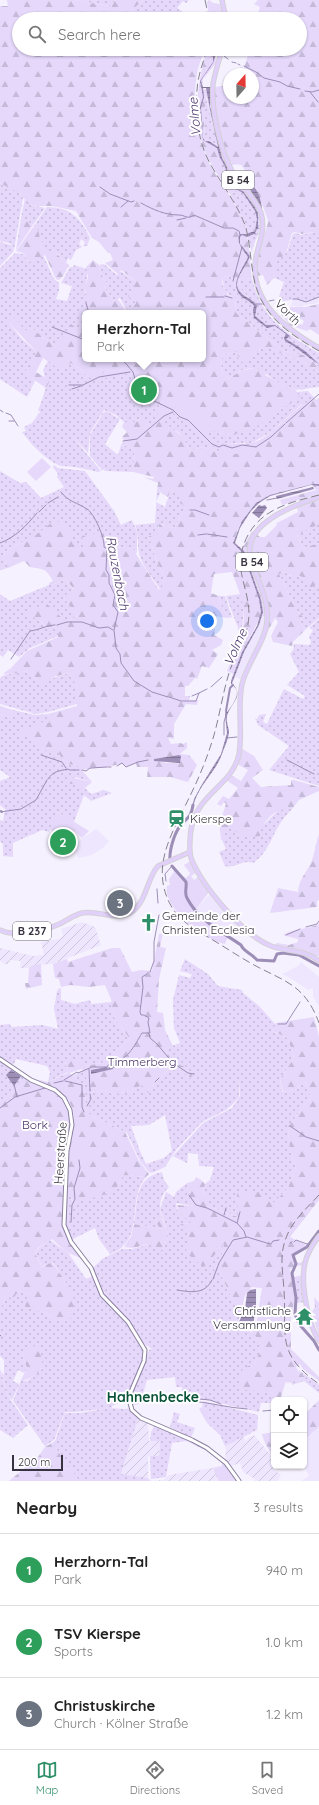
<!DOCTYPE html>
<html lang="en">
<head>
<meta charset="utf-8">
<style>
  body { margin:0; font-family:Quicksand,sans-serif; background:#f2f2f2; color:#222 }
  .controls { position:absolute; right:12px; bottom:12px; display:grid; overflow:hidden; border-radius:6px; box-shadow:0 1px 3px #0004 }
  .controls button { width:36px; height:36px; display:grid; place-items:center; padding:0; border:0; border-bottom:1px solid #e0e0e0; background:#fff; color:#222; font:20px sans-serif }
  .compass { position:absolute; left:223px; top:68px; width:36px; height:36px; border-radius:50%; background:#fff; box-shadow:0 1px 3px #0004; rotate:20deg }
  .scale { position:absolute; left:12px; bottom:10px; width:51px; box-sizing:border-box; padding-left:4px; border:2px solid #383340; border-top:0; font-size:11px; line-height:14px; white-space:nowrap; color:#383340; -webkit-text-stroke:3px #fff; paint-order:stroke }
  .you { position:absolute; left:207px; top:621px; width:14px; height:14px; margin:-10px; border:3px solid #fff; border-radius:50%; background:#1a73e8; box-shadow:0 0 0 6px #1a73e833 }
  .badge { display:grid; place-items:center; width:26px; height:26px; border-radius:50%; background:#2e8f69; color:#fff; font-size:13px; font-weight:700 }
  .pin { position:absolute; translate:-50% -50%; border:2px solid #fff; box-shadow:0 1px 4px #0006 }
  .popup { position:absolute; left:82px; top:310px; width:124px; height:52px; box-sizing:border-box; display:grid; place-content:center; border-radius:6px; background:#fff; filter:drop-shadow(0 1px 3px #0005); font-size:13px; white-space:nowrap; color:#767676 }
  .popup b { font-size:15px; color:#222 }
  .popup::after { content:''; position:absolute; left:50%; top:100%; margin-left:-8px; border:8px solid transparent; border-top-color:#fff }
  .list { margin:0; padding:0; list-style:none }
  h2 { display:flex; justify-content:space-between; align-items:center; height:52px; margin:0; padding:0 16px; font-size:17px }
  h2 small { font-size:13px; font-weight:400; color:#767676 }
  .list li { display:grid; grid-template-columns:26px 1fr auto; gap:12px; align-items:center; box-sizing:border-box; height:72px; padding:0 16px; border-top:1px solid #e0e0e0 }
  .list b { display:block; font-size:15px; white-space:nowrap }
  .list p { margin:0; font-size:13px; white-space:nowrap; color:#767676 }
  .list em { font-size:13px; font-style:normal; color:#767676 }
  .icon { flex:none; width:22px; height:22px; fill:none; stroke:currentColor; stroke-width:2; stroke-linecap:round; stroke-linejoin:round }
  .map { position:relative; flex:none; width:319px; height:1481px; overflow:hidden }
  .search { position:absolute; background:#fff; box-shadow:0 1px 3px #0004; left:12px; right:12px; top:12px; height:44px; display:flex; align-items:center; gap:10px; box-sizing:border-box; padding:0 14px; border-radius:22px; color:#767676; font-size:15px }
  .sheet { height:268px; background:#fff }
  nav { display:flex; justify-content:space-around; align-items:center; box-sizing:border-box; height:56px; border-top:1px solid #e0e0e0; background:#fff; font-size:11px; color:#767676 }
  nav a { display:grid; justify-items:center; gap:2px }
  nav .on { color:#2e8f69 }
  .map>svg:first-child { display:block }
</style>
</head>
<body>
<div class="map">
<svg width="319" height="1481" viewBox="0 0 319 1481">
  <defs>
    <pattern id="industrial-furrows" width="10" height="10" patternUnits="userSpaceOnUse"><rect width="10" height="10" fill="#eee6fe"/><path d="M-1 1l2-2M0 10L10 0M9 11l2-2" fill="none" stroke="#cdc6db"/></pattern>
    <pattern id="grass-dots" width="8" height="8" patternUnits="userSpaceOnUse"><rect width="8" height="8" fill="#e5d8fb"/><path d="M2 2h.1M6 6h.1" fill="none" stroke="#c5bad8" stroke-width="1.8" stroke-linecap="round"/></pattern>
    <pattern id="forest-firs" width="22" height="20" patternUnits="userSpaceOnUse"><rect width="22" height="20" fill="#e5d8fb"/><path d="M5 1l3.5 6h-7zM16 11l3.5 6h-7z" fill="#c5bad8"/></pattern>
    <pattern id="water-rules" width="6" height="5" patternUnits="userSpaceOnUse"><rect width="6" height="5" fill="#9d8eb7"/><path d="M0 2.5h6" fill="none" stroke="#817596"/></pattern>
  </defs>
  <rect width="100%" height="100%" fill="#f6f1fe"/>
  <g fill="#eee6fe">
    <polygon points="318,297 319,303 304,305 302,307 290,306 293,300 297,299 302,301"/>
    <polygon points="262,616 266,617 265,628 245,669 242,680 235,677 237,670 244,652"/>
    <polygon points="96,829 109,841 104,847 92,855 78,858 73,845"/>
    <polygon points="211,893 239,924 228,933 201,915 196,909"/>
    <polygon points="301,962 319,977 319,1007 313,996 313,988 308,990 295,981 282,974 298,966"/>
    <polygon points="319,1427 319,1481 301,1481 309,1476 304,1466 304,1440"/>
  </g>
  <g fill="url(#industrial-furrows)">
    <polygon points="82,922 95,927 101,945 53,964 33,965 29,968 20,968 21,961 10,960 7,965 0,961 0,948 33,956 44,955 41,942 59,939 63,936 61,929"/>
    <polygon points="138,1418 148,1424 149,1441 160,1441 159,1456 148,1456 148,1478 121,1475"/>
    <polygon points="254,1435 273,1458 274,1471 281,1474 278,1481 254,1481 255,1479 243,1472 240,1463 231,1466 225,1460 226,1450 225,1446 243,1436 246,1442 248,1438"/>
    <polygon points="212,1468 219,1481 150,1481 163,1480 169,1475"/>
  </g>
  <g fill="url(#grass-dots)" fill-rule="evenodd">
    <polygon points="74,0 116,0 110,6"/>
    <polygon points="143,0 189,0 186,3 183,1 177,8 189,16 188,19 137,19 132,10"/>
    <polygon points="205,94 218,145 205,139 204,115"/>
    <polygon points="0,183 18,191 23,198 14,250 10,243 0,241"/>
    <path d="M229,192h17c8,9 19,25 14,37 -3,9 -7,15 -8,24l-8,-32z"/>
    <polygon points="24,203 45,208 33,225 21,218"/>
    <path d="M47,207c23,0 34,11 43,31l-3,8h-4l2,-4 -4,-3 -2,5 3,3 -6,3 -5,10 -3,-2 -2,5 -8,-9 -13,-3 -6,-5 4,-2 -3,-5 -3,-11 -3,-2z"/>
    <polygon points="315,232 319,238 319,297 306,302 297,299 277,302 284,282 274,278 276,262 287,252 293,234 296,233 301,235"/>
    <polygon points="0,242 11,245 14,251 0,266"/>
    <path d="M15,253l8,1 6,8 14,-7 11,24 5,4v8l-3,8 11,2 5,-15 -11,-3 9,-16h3l1,-2 13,4c1,9 -2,15 -2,24l2,1 3,19h-5v21l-29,13 -26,-20 -4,4 -17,-8 13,16 15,13 -12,21 10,8 -8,16 -27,-18v-111z"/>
    <polygon points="104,264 117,275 120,271 136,281 136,303 128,313 120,298 114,301 104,287 107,283 103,279 99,265"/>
    <path d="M223,276l8,1 8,18 10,3 -10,-11 1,-9 12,1c10,40 33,54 67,74v14l-16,-12 -19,-4 -48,-38 -1,-15c-10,-4 -13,-12 -12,-22z"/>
    <path d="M264,345l20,10 18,6 17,12v14c-7,0 -18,4 -25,2 -27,-6 -35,-36 -65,-10 -9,-7 -9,-13 -6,-24l14,-3 1,6 8,2 8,-4z"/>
    <path d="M48,361l14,10 9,-8 20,15 37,-5 15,21 27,19 7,-1 19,6 15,14 19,3 69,-38 -3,-5 12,-1 8,9 3,-2v8l-5,-5 -13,4 -30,27 -19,11 -29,1 -5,8 -16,-5 -12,4c-11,-24 -14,-22 -39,-24l-5,-5 -7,-3 -4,3h-11l-8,-7 -12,-5 -14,23 -2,20 -16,-17 29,35 -3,1c-8,-2 -16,-4 -24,-5 -5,-1 -12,0 -16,-2 -13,-6 -28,-22 -36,-33l4,-1 -2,-4 8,-4 8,-11 -2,-2c5,-10 6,-20 11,-30l-4,-3 -2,-7z"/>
    <polygon points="106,411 120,419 105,444 118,455 121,445 135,448 133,472 104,471 105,469 102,470 90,456 90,435 103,413"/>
    <polygon points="54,465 58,468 85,471 114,511 121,525 132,520 137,532 137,551 129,548 107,547 104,534 84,549 75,549 55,520 27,543 24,540 21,543 4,552 8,568 0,570 0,471 20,483 26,482 41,498 64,487 57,477 58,474 53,467"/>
    <path d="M171,489l10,4 5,14 -12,21 -13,-4 -3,2v10h-9l7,24 9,18 -5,11c-7,-11 -18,-23 -21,-36 -2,-10 0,-19 -4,-28l20,-2 2,-33 4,1 -5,11 9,5z"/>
    <polygon points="319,524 319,543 303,548 297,534"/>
    <polygon points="285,572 291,576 293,574 301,576 305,583 315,585 319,587 319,618 305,630 300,622 303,617 297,611 279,574"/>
    <polygon points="65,579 74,590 63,597 78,616 66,622 27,613 40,621 46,628 58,626 58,636 30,648 19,657 8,650 3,657 0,655 0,594 10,601 49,585 49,583 53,581 55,584"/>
    <path d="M241,594c5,16 2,29 -2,45l-1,-11 -12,-32z"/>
    <polygon points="219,596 225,596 232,617 228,618 220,603"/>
    <polygon points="319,619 319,786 269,770 289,746 258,725 255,718 257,719 259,715 266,714 263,722 267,724 284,689 303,699 305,696 287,685 299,672 290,654 293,650 294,644 310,645 311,641 309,637 313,630 309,628"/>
    <path d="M26,671l14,11 29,-9 8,13v18l-29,8 -12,2 -36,-10v-26c6,-6 17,-4 26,-7z"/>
    <polygon points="13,710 35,715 48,714 50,723 35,727 30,737 57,750 65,764 77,765 92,782 75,777 69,783 85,788 91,794 104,790 112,793 91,801 84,795 74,822 58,812 49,832 42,830 13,843 13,857 3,856 3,844 0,841 0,820 3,821 5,809 0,805 0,781 10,777 0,770 0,715 10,717"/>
    <path d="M284,808l8,1c-5,5 -10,11 -14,18 -7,12 -12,28 -25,36 -10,-4 -18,6 -28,3l-6,-14 7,-3 -4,-9 7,-15 8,9 24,-7 18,-17z"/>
    <path d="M185,959l23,15 10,12 24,4 1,3 16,13 17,19 -3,7 15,6 6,20 -14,21 2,13 13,-2 10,-8 6,15 -23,30 2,24 6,16 -8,21 -14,15 -16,-10h-21l2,24 -32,-11v-12l-4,-1 2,-9 5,-4 4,-13 -15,-1 -1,-12 -10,-1 -1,10 -14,-7 30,-33 29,-15 8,-12v-16l-1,17 -6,7 -7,6 -24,12 -26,28 -11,17 -13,6 -3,-1 -9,-11 -13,-28 -40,-20 -2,-21 -11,-17 10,-4 9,22 8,-3c16,6 26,3 41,-5l9,2 19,-19c10,0 14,2 19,10l4,-2 -6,-8 -13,-6 -10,-13 16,-6 -6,-15 -1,-28 6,-25 11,3 2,-4 -12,-3zM165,1115l7,36 -8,7 -18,6 -6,-13 -9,-25 18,-1z"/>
    <polygon points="61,988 61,1000 75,1004 90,1000 91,1004 112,1002 114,1017 130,1039 102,1063 85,1066 65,1062 68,1072 48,1082 50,1072 47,1066 16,1059 14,1064 10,1064 0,1057 0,1025 10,1024 11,1027 43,1025 58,1029 54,1009 57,991 58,989"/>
    <polygon points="0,1060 28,1080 0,1102"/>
    <path d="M162,1172l2,8 5,7c-9,8 -11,20 -7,31l-7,2 5,9 -26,-5c4,-23 0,-46 28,-52z"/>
    <path d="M123,1175l23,2c-17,18 -5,53 -23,69 -3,4 -9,6 -13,8l-11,-15 -4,-11 -24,12 -6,-18 2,-25h4l1,4 44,-12z"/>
    <polygon points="187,1183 190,1192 189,1194 193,1206 176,1203 177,1209 192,1223 181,1224 188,1228 190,1244 224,1243 224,1250 214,1270 219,1270 240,1316 236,1327 252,1332 263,1346 254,1364 270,1392 278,1400 274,1400 274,1403 261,1403 259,1412 183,1395 182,1387 176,1387 175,1377 147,1380 140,1404 132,1405 132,1391 149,1350 152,1349 143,1343 128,1320 106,1297 93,1268 102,1259 122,1249 132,1249 149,1244 163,1250 168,1235 160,1209 166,1192 174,1197 176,1192"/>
    <polygon points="50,1240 69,1254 86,1279 93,1276 101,1295 124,1319 144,1353 141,1365 129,1393 128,1399 112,1406 112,1408 74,1412 65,1412 54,1440 45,1446 13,1401 21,1380 27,1381 42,1369 40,1357 41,1350 22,1353 27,1368 24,1373 18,1370 13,1381 19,1384 12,1400 8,1396 1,1371 4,1375 4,1360 0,1356 0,1310 6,1297 19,1291 30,1295 41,1312 61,1322 74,1300 68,1286 53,1262 42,1266 35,1253 39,1248"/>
    <polygon points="303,1275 305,1302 296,1303 294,1277"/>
    <polygon points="0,1369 8,1396 28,1425 13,1438 0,1430"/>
    <polygon points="299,1370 319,1385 319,1393 304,1381 292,1385 291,1382 306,1378 300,1373"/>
    <polygon points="203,1401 258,1415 257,1430 225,1446 220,1435 207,1423 211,1412 202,1407"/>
    <polygon points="108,1408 125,1409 130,1408 131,1411 138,1418 121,1474 148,1478 151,1481 79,1481 52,1443 55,1441 65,1413 80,1413"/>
    <polygon points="174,1412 180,1414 177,1422 195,1428 191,1438 170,1427"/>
    <polygon points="154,1426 205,1448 227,1466 213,1469 212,1468 222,1466 222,1463 205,1450 186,1441 172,1443 166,1477 151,1479 150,1456 159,1456 160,1441 150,1441 151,1432"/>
  </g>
  <g fill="url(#forest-firs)" fill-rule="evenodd">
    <path d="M7,0h67l36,6 6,-6h27l-11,10 5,9h-118v30h182l3,2c-2,7 -6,15 -7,23 -6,34 0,68 17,98 9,15 20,28 27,44 9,20 8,42 11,63l-12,-1 -1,8 10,13 -10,-4 -8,-18 -8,-1 -1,8 6,11 7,3 1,15 48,38 19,4 16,12v6l-17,-12 -18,-6 -20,-10 -10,11 -10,7 -5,-3 -2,-8 -14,3c-3,11 -3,17 6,24 12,-10 24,-14 37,-6l-1,2 25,13 7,2 -1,1 4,6 -50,34 -19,4 -20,-3 -30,-25 -11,6 -27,-19 -15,-21 -12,1 -17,5 -8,-1 -20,-15 -9,8 -19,-13 -7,14 14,8 -4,8 -22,-15 13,-21 -28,-29v-7l7,2 9,13 5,-4 26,20 15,-23 14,10v25h118v-46h-75l8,-10 -8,-7 8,-15 -15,-11 -3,4 -13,-11 8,-3 -3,-7h-2l-9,-11 -7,-4 -16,-27 -24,-5h-14l-14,-3 1,-4 -4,-2v-3l-21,-11v-177h8z"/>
    <polygon points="209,0 213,3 220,4 224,19 209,19 207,2"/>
    <path d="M258,0h61v238l-5,-6 -12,2 -7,-2 -3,1 -6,20 -9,9 -3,16 -7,7 -4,-10 -6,1c-2,-14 3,-27 7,-40 1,-5 4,-11 4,-15 -1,-8 -21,-51 -27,-56 -4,-2 -9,0 -12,1l5,11 12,15h-17c-7,-11 -15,-22 -21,-34 -17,-35 -11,-73 -1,-109h8l1,14 -13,16 -2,11 20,-4 8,1v11h24v-24h-17l5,-7 3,1 5,-16 12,-3h39v-30h-44l4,-12 -6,-3zM206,95l11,50 -12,-6 -1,-24z"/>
    <polygon points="21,218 33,225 16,250"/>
    <path d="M34,226l4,2 2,11 4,5 -4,3 5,4c12,-2 15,8 24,14l-6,11 -4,4 -3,-1 -11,-24 -16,7 -6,-9 -7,-2z"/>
    <polygon points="93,260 99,265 103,279 107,283 104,287 114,301 118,299 127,313 90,313 85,288 88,277 86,267"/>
    <polygon points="319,304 319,335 310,329 307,331 289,325 281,314 285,312 291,320 302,325 304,321 290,313 290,307 305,307"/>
    <path d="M311,400l3,1 5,5v88l-37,11 -2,-5 36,-10 -4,-6c-28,9 -54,9 -70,38 -4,7 -6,13 -9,20l8,8 11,-19 8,6h5l12,-12 -1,-2 3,-1 19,-10 -1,-6 20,-7 2,2v23l-22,11 6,13 16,-5v44l-4,-2 -5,3 -4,-5 -1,1 -4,-8 -11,-1 -5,-3 -6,2 18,37 6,6 -3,5 5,8 -12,12 -1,4 -19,-4 -2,-6 7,-14 -3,-4 -13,24 8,-25 -9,-1 -19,36 -8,22 -7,-3c3,-8 8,-15 10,-23 12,-35 7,-43 -5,-76l-18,2 -3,19 8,3 1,7 8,15 -22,-3 -1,6 6,1 -1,5 5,2 -1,6 9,5 -2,5 -9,5 6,4 -9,14 -7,-2 -5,13 -2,-1 -7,8h-3v10h5l-1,5 9,-1 -1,5 -11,-1 -12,20v15l-6,-1 3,6 9,-1 3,1 4,-2v6l-7,6 9,1 8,10 -9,17 -18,-5h-23l1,-10h-11l-1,-4 -11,4 -3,-4c-14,5 -27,5 -42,7l-3,-5 -12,-1 -8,-14 -5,3 -20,-9 -2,-7h-10v-7l15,-3 1,-5 13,1 -1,-9 29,-8v-20l-8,-13 -16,4 -9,8 -18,-14 -7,2 -16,1 6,-5 2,1 -1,-1 17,-18 31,-14v-11l-11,2 -7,-7 -14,-8 4,-4 17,-5 19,18 12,-6 -15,-19 11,-8 -9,-10 -10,5c-10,-16 -8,-14 -25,-17l-6,-6 -16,7 -4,-16 17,-9 3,-4 3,3 28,-22c13,5 19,16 20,29h9l-2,-13 19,-4 3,2 3,13 18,1 1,-3 3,3 8,3 -1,3 23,36 6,-12 -9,-18 -7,-24h8l2,-12 15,4 12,-21 -6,-4v-10l-9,-4 -3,8 -7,-4v-2l-4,-1 1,-7 -15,-6 10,2 1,-2 -21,-5 2,-24 -14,-3 3,-5 -2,-3 5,-5 -5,-5 2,-5h11l7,-4 6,3 -2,1 5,5 9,-8 23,18 7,14 12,-4 16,5 5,-8c9,0 19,1 28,-1 19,-3 40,-34 60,-43zM179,755v8h-13l-12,-4z"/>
    <polygon points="0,706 13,710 10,717 0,715"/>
    <path d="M241,748l13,8 9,14 -11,8 9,9 30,-2v-5h3l25,7v4l-20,9 -7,9c-16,-3 -31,13 -32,27 -17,2 -20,1 -31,-10l-7,14h-1l-2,-19 -4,-3 4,-3 3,1 4,-12 -2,-2 -3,4 -4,-2 6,-8 6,3 9,-11 -12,-8 5,-5 10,6 7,-11 -11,-6z"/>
    <polygon points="69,777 92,782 85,788 68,783"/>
    <path d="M319,834v66l-2,1v6l-47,6 8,-25 20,4c1,-15 10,-20 14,-32 3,-9 4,-17 7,-26z"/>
    <path d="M319,924v32h-5l-18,-7 -21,-4 2,-2 12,2 9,-3v-3l-15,-4c10,-7 24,-5 36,-11z"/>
    <path d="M163,933l-3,14 6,1 -7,31 -2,33 6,1 2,17 8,16 -9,3 10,13 13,6 6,8 -4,2c-5,-8 -9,-10 -19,-10l-19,19v4l-4,2 -5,-8c-15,8 -25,11 -41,5l-8,3 -11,-24 -13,4 4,3 1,-1 11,17 2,21 38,19 14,29 10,13 -3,3 -23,-2 -7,14 -6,4 -36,10 -3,-6h-4c1,-14 1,-29 2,-43 1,-11 5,-23 5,-34 1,-23 -21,-34 -40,-41l14,3 20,-9 -3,-12h17l3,5 17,-3 28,-24 -16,-22 -3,-18 -6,-14 -16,2 -19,-2 -9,2 -2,-8 -4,-1 -2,-14 14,-5 1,3 44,-14h8l12,24 9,-2 11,1 7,-37z"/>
    <polygon points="41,964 42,985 26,989 25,983 28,983 29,968 33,965"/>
    <path d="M314,1017l5,20v163l-29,37 18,9 -15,11 2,5 5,1 4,-3 -1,6 -7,-1 -6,4 5,29 -4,20v31l28,28v4l-16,-12 -3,-5 -4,3 2,4 8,7 -19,5 -1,-2 -6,19h-2l-8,-8 -33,-3 6,-21 11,-4 9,-18 -11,-14 4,-6 6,-38 -10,-1 -7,8 -5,21 -21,-46h-5l10,-20v-6l-20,23 -19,-15 5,-8c-2,-10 0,-17 -11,-20l12,-1 -12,-11 -2,-7 16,1 -5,-12 2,-2 -3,-9 7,-2 2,-4 5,3 4,4 -2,9 4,1v12l31,11 -1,-24 21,-1 16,11 14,-15 8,-21 -6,-16 -2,-24 23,-30 -6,-15 -10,8 -12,2 -3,-13 14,-21 -6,-20 -16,-7 4,-8z"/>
    <path d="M28,1080c24,10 40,15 43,44l-9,98 6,16 15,21 -17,-7 -14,-13 -14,9 -3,5 7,14 10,-5c8,12 19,25 22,38 1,9 -1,22 -12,22 -7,-1 -14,-8 -20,-9 -7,-2 -11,-4 -17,-7l5,-11 -11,-4 -6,7 -7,-1 -6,13v-208z"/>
    <polygon points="162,1218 168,1235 163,1250 148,1244 133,1248 124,1247 131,1236 134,1224 160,1229 155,1220"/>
    <polygon points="314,1297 319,1303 319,1337 312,1312 315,1307"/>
    <path d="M35,1346l6,4c-1,11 6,18 -5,24 -7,4 -7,6 -15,6l6,-12 -5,-15 2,-3z"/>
    <polygon points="319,1400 319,1427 304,1440 304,1415"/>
    <polygon points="202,1407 211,1412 207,1423 199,1409"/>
    <path d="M274,1432v25l-1,1c-4,-9 -9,-15 -11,-24z"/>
    <polygon points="52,1443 79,1481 9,1481 38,1457 45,1447"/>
    <polygon points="227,1466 237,1481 219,1481 213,1469"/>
  </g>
  <g fill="#e5d8fb">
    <path d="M118,359h9l27,41 16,11 5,-3 6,-10c17,6 23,18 40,25l-2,8 -10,1 -2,3c17,15 25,7 44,10l4,4c-28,13 -40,-1 -60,-19 -6,-7 -15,-11 -22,-17l-17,11 3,-19c-15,-7 -19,-17 -28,-31 -13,-2 -24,7 -36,4l4,-1 7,-7 15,-4z"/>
    <polygon points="42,458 51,467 36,481 27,472"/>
    <polygon points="58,812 89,831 82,838 75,831 66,842 50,829"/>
    <path d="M191,861l6,11 -6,4 3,4 5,-4 10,16 -13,17 5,6 28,19 -4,10c-20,-4 -62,-35 -58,-58l3,-1 -1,-6 5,-7 -1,-3 2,-1 4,6 7,4 3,-3 1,-2 -6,-8z"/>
    <polygon points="72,1140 91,1143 86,1161 69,1158"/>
  </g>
  <g fill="url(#water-rules)">
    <path d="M213,49c7,12 -7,21 -12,32l2,6h8l-1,22 -4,-21h-3l1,9 -3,11 2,30 2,3h4l9,6 1,-2 3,13 5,9 2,14 8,8 6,2 11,15 4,7v15l2,1h-3l-2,4 2,2 -3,-1 -7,3 -5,-2 -2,2v7l10,12c-6,17 -26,30 0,43 3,2 3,4 7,6l-2,11 11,9h9l15,11 -4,3 19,12 14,13c-12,-7 -21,-16 -34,-23l-1,-3 2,-4 -11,-8 -8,2 -13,-10 -1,-8 1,-4c-4,-5 -8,-6 -12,-9 -14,-12 1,-28 6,-40 -4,-6 -13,-15 -8,-23h6l9,-3 2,-12 -2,-8 -12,-18 -9,-5 -6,-6 -3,-16 -5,-8 -3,-10 -14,-8 -3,-33 3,-10 -3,-16 13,-19z"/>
    <path d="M248,182c9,4 14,19 14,29l-11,-19z"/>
    <path d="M313,484h6v2l-8,-1 -41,11 -11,7 -8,8 -11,17 -5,15 9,8 17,49 2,12 -4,13 -15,27 -11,29 -1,2c13,14 -1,19 -5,33 -1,5 1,10 2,15 0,7 -5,17 -7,23 -7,20 -26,33 -29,55l-1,-1 2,-9 7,-13 20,-32 6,-21 -2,-18 1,-6 1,3c4,-5 13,-17 9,-23 -1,-2 -3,-3 -5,-5v-3l11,-29 15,-26 4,-14 -2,-13 -16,-46 -10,-10 9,-22 14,-18 14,-8z"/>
    <polygon points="313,487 314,489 277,499 276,496"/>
    <polygon points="259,505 262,506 265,505 267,508 259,518 252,513"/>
    <polygon points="179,755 181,756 180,763 154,761 154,759"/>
    <polygon points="123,1060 125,1063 119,1067 118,1065 118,1067 114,1068 113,1067 113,1069 91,1074 91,1070 107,1067 108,1069 110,1065 118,1064"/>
    <polygon points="11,1070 21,1076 14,1086 6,1075"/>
    <polygon points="256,1289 256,1308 253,1309 245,1309 247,1293 250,1290"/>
    <polygon points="255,1311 253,1328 240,1327 238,1324 243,1313"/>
  </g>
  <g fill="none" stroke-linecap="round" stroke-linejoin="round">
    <g stroke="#9d8eb7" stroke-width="1">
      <polyline points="224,56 228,59"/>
      <polyline points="232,62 236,63"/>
      <polyline points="238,64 240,65"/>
      <polyline points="244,66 256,72 264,78 280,82 287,86 300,89"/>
      <polyline points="305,91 312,92 319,90"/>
      <polyline points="310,92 318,102"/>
      <polyline points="100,187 110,194 131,202 134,201"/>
      <path d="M141,203c13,7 24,12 38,12 6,0 9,5 15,0l30,13h9l6,3 1,4"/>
      <polyline points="121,207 128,201"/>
      <polyline points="177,220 186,218"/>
      <polyline points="233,281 242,247"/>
      <polyline points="225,296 232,298"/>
      <polyline points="206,297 224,297"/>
      <polyline points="293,299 297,299 306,302 319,297"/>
      <polyline points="269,301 274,300"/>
      <polyline points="86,303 89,313"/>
      <polyline points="254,304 262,304"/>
      <polyline points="52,327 85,340"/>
      <polyline points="122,359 133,372 135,379 142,390 151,396 152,400 173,410 180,417 188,420 212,444 219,447 223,445 232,448 242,445 256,447 271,437 285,424"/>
      <polyline points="69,385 83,385 99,377 130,372"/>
      <polyline points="72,389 81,386"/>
      <polyline points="0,410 3,412"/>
      <polyline points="6,413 11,415 18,426"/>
      <polyline points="9,421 14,421"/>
      <polyline points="286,423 319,394"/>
      <polyline points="123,441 137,439 164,416 173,412"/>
      <path d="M61,492c6,9 17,11 26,17 7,4 18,29 17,38l3,2 -1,21 3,5v8l6,12 -2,10 5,7 -4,18 2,18 4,6 1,9 13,18 18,11 16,5"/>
      <polyline points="267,500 277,498"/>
      <polyline points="48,503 58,497"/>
      <polyline points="190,510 195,510 209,515"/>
      <polyline points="39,512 46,505"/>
      <polyline points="207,534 227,537"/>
      <polyline points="198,535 206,534"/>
      <path d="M0,543c16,-6 26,-17 37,-30"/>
      <polyline points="57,625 67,622 82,622 99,628 108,627 113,630"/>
      <path d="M11,659l19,-28c9,-1 17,-6 25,-6"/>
      <polyline points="211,687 222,677"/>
      <polyline points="192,696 199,693"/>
      <polyline points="169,697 181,701 196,701 199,693 207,689"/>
      <polyline points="224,735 224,722 226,715"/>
      <polyline points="227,738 237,737"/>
      <polyline points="41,755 62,762 66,768"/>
      <polyline points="287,760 314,774"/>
      <polyline points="117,766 122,763 126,767 138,762 148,760"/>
      <polyline points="108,767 111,767"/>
      <polyline points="82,770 86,771 90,768 107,767"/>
      <path d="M48,779c5,-8 11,-8 20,-10l1,1h10"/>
      <polyline points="0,812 21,809 36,800 47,780"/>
      <polyline points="166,881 165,874 172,866"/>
      <polyline points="157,889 158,903"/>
      <polyline points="306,927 317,924 319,921"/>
      <polyline points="286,935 300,929"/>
      <polyline points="150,972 154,961 154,942 159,915"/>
      <polyline points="278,1024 286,1024 300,1002"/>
      <polyline points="149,1034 150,1038 157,1044 173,1063 188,1073 194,1074"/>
      <polyline points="89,1069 90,1091"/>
      <path d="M64,1080l13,-8 1,1 14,-6h15l3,-4c17,-1 24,-17 32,-30h8l-2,-11 1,-4 -5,-3h-3l-1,-3 3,-25 -1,-10 5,-3"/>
      <polyline points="65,1081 82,1085 82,1107 84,1112"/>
      <polyline points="155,1082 159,1078"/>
      <polyline points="54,1083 63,1081"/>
      <polyline points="14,1084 17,1097"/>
      <polyline points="87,1106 91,1099 90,1094"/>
      <polyline points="0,1108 15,1097 45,1088"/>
      <polyline points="290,1126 306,1137 319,1141"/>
      <polyline points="189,1195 196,1205 207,1208 237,1223"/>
      <polyline points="240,1212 237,1223 244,1231 246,1237"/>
      <polyline points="224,1215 226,1208"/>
      <polyline points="71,1222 72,1205 75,1199 74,1188 80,1168 79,1160"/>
      <polyline points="294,1242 296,1240 307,1244 310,1243"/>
      <polyline points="290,1243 292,1242"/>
      <polyline points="271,1244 273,1241 279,1240"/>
      <polyline points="213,1279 219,1263 233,1240 247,1237 270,1244"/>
      <path d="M177,1290c13,2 28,5 35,-10"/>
      <polyline points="0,1335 1,1336"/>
      <polyline points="199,1399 210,1400 221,1404"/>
      <polyline points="181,1401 186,1400"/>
      <path d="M189,1401c20,1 39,7 58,8"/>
      <polyline points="263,1411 274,1410"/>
    </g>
    <g stroke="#9d8eb7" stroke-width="2">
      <polyline points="211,109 219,146"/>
      <polyline points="226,711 230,688 233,685"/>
      <polyline points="1,811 2,812"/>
      <polyline points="110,1063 113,1061"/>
    </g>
    <g stroke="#9d8eb7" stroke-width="3">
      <path d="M170,861c-1,-10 4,-27 10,-35 7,-9 11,-7 13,-21"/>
      <path d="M172,866l14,16c1,5 -2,11 1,16 12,23 32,32 54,47 2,6 11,9 16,15l17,1 3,-7 6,-1 16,2 20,11"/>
      <polyline points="319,1231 307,1247 293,1255 296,1264 292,1273 296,1298 295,1314 299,1324 314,1341 319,1350"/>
    </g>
    <defs>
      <polyline id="secondary" points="0,1059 31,1080 55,1090 64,1098 70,1110 72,1125 67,1151 64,1225 71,1242 91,1268 102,1295 128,1322 145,1350 144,1361 130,1394 130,1403 132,1410 141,1418 192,1440 207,1448 226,1463 239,1481"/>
      <g id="primary">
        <polyline points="222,0 226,19"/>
        <path d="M222,49c-3,12 -7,23 -9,35 -2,26 7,66 20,89 9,13 22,24 28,40 5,16 -2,29 -5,44 -8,44 30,72 63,91"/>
        <path d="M319,497c-25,8 -79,27 -68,63 6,19 18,39 16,60 -1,21 -20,43 -25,64 -5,23 1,47 -3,70 -7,35 -48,39 -49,86 0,6 -1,12 1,18 11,28 52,77 80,88 17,6 33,3 48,15"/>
        <path d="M0,930c12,7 44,1 57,-5 8,-3 16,-10 25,-12 16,-4 35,10 51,-2 14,-11 14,-33 25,-45l32,-14"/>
        <path d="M319,1236c-6,8 -12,17 -14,27 -5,20 3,61 14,78"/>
      </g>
    </defs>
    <use href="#secondary" stroke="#8b809e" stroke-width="5"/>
    <use href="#primary" stroke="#d3d2d5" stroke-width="5.5"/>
    <use href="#secondary" stroke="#fff" stroke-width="3"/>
    <use href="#primary" stroke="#e2d0fc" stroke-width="3.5"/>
    <g stroke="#87828f" stroke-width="1" stroke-dasharray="8 4" stroke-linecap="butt">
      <polyline points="205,0 209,19"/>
      <path d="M207,49c-3,11 -7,21 -9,32 -4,29 -1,61 14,86 11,19 25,37 33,58 5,16 5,32 8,48 6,41 33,59 66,78"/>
      <path d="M319,495c-27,7 -56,13 -71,40 -17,32 0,48 1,78 0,22 -12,37 -19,57 -7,21 -10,44 -16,65 -6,21 -15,43 -25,63 -16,34 -38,66 -20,104 8,17 23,26 39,35 15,9 30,19 46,28 32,17 51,20 65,58"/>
      <path d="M319,1195c-12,13 -27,26 -33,43 -7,18 -3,34 -2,52 3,45 -9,63 35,94"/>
    </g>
  </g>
  <defs>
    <symbol id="station-bare" viewBox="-9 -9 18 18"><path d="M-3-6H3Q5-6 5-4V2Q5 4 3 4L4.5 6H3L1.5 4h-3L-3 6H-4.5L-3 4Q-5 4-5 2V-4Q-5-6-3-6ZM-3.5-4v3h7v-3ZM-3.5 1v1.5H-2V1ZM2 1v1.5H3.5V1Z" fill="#2e8f69" stroke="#fff" stroke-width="2.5" paint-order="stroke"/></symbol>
    <symbol id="church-bare" viewBox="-9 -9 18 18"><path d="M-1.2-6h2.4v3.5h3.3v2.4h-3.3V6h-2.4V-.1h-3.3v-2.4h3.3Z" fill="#2e8f69" stroke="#fff" stroke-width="2.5" paint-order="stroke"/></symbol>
    <symbol id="temple-bare" viewBox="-9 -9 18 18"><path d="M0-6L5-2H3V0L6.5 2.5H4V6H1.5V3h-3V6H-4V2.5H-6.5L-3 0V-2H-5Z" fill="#2e8f69" stroke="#fff" stroke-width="2.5" paint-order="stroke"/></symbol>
  </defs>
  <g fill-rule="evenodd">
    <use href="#station-bare" x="164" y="806" width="25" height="25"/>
    <use href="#church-bare" x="136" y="910" width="25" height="25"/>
    <use href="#temple-bare" x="292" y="1304" width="25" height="25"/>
  </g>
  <g text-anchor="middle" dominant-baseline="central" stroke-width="4" stroke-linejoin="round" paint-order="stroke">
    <g fill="#fff" stroke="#747079" stroke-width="1">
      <rect x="222" y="171" width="32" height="18" rx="3"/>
      <rect x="236" y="553" width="32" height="18" rx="3"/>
      <rect x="13" y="922" width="38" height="18" rx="3"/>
    </g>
    <g font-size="11" font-weight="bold" fill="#383340">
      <text x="238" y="180">B 54</text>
      <text x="252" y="562">B 54</text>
      <text x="32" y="931">B 237</text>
    </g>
    <g font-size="12" fill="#383340" stroke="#fff">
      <text transform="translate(288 312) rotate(45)">Vorth</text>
      <text transform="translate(60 1153) rotate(-86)">Heerstraße</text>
    </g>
    <g font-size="12" fill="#383340" stroke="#fff" text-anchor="start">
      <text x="190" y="818">Kierspe</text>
      <text x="162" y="915">Gemeinde der<tspan x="162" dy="14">Christen Ecclesia</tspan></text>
      <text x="291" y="1310" text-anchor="end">Christliche<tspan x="291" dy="14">Versammlung</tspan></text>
    </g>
    <g font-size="12" fill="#493167" stroke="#fff">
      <text x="142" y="1061">Timmerberg</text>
      <text x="35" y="1124">Bork</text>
    </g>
    <g font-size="13" font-style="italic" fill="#4d366d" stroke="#fff">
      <text transform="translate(194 117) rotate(-95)">Volme</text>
      <text transform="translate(118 573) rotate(79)">Rauzenbach</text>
      <text transform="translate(235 647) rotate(-66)">Volme</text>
    </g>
    <g font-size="14" font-weight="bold" fill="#0a5339" stroke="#fff">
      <text x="153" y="1397">Hahnenbecke</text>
    </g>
  </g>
</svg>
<div class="controls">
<button><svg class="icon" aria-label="locate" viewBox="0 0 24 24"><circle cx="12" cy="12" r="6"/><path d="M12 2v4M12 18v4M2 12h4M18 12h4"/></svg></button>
<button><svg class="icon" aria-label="layers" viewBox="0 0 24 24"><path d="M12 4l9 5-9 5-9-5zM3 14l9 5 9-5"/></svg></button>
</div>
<svg class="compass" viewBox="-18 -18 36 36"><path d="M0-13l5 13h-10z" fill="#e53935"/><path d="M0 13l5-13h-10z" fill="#767676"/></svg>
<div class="scale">200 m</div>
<div class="you"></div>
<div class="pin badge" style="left:144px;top:390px;background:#2e9e5b">1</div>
<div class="popup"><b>Herzhorn-Tal</b>Park</div>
<div class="pin badge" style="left:63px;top:842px;background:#2e9e5b">2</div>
<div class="pin badge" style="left:120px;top:903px;background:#6b7280">3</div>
<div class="search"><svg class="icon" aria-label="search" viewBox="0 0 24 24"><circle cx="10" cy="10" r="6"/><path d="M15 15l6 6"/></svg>Search here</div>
</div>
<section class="sheet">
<h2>Nearby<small>3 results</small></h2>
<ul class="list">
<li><span class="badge" style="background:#2e9e5b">1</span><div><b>Herzhorn-Tal</b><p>Park</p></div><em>940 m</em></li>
<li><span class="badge" style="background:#2e9e5b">2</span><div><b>TSV Kierspe</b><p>Sports</p></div><em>1.0 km</em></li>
<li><span class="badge" style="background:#6b7280">3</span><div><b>Christuskirche</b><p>Church · Kölner Straße</p></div><em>1.2 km</em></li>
</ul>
</section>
<nav>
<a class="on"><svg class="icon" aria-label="map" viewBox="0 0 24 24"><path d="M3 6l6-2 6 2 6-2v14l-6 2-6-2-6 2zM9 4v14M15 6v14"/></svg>Map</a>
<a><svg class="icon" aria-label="directions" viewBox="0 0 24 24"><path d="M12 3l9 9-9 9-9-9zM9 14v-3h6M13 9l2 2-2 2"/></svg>Directions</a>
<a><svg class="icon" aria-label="saved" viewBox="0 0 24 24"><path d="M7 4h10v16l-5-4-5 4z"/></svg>Saved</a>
</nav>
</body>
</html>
